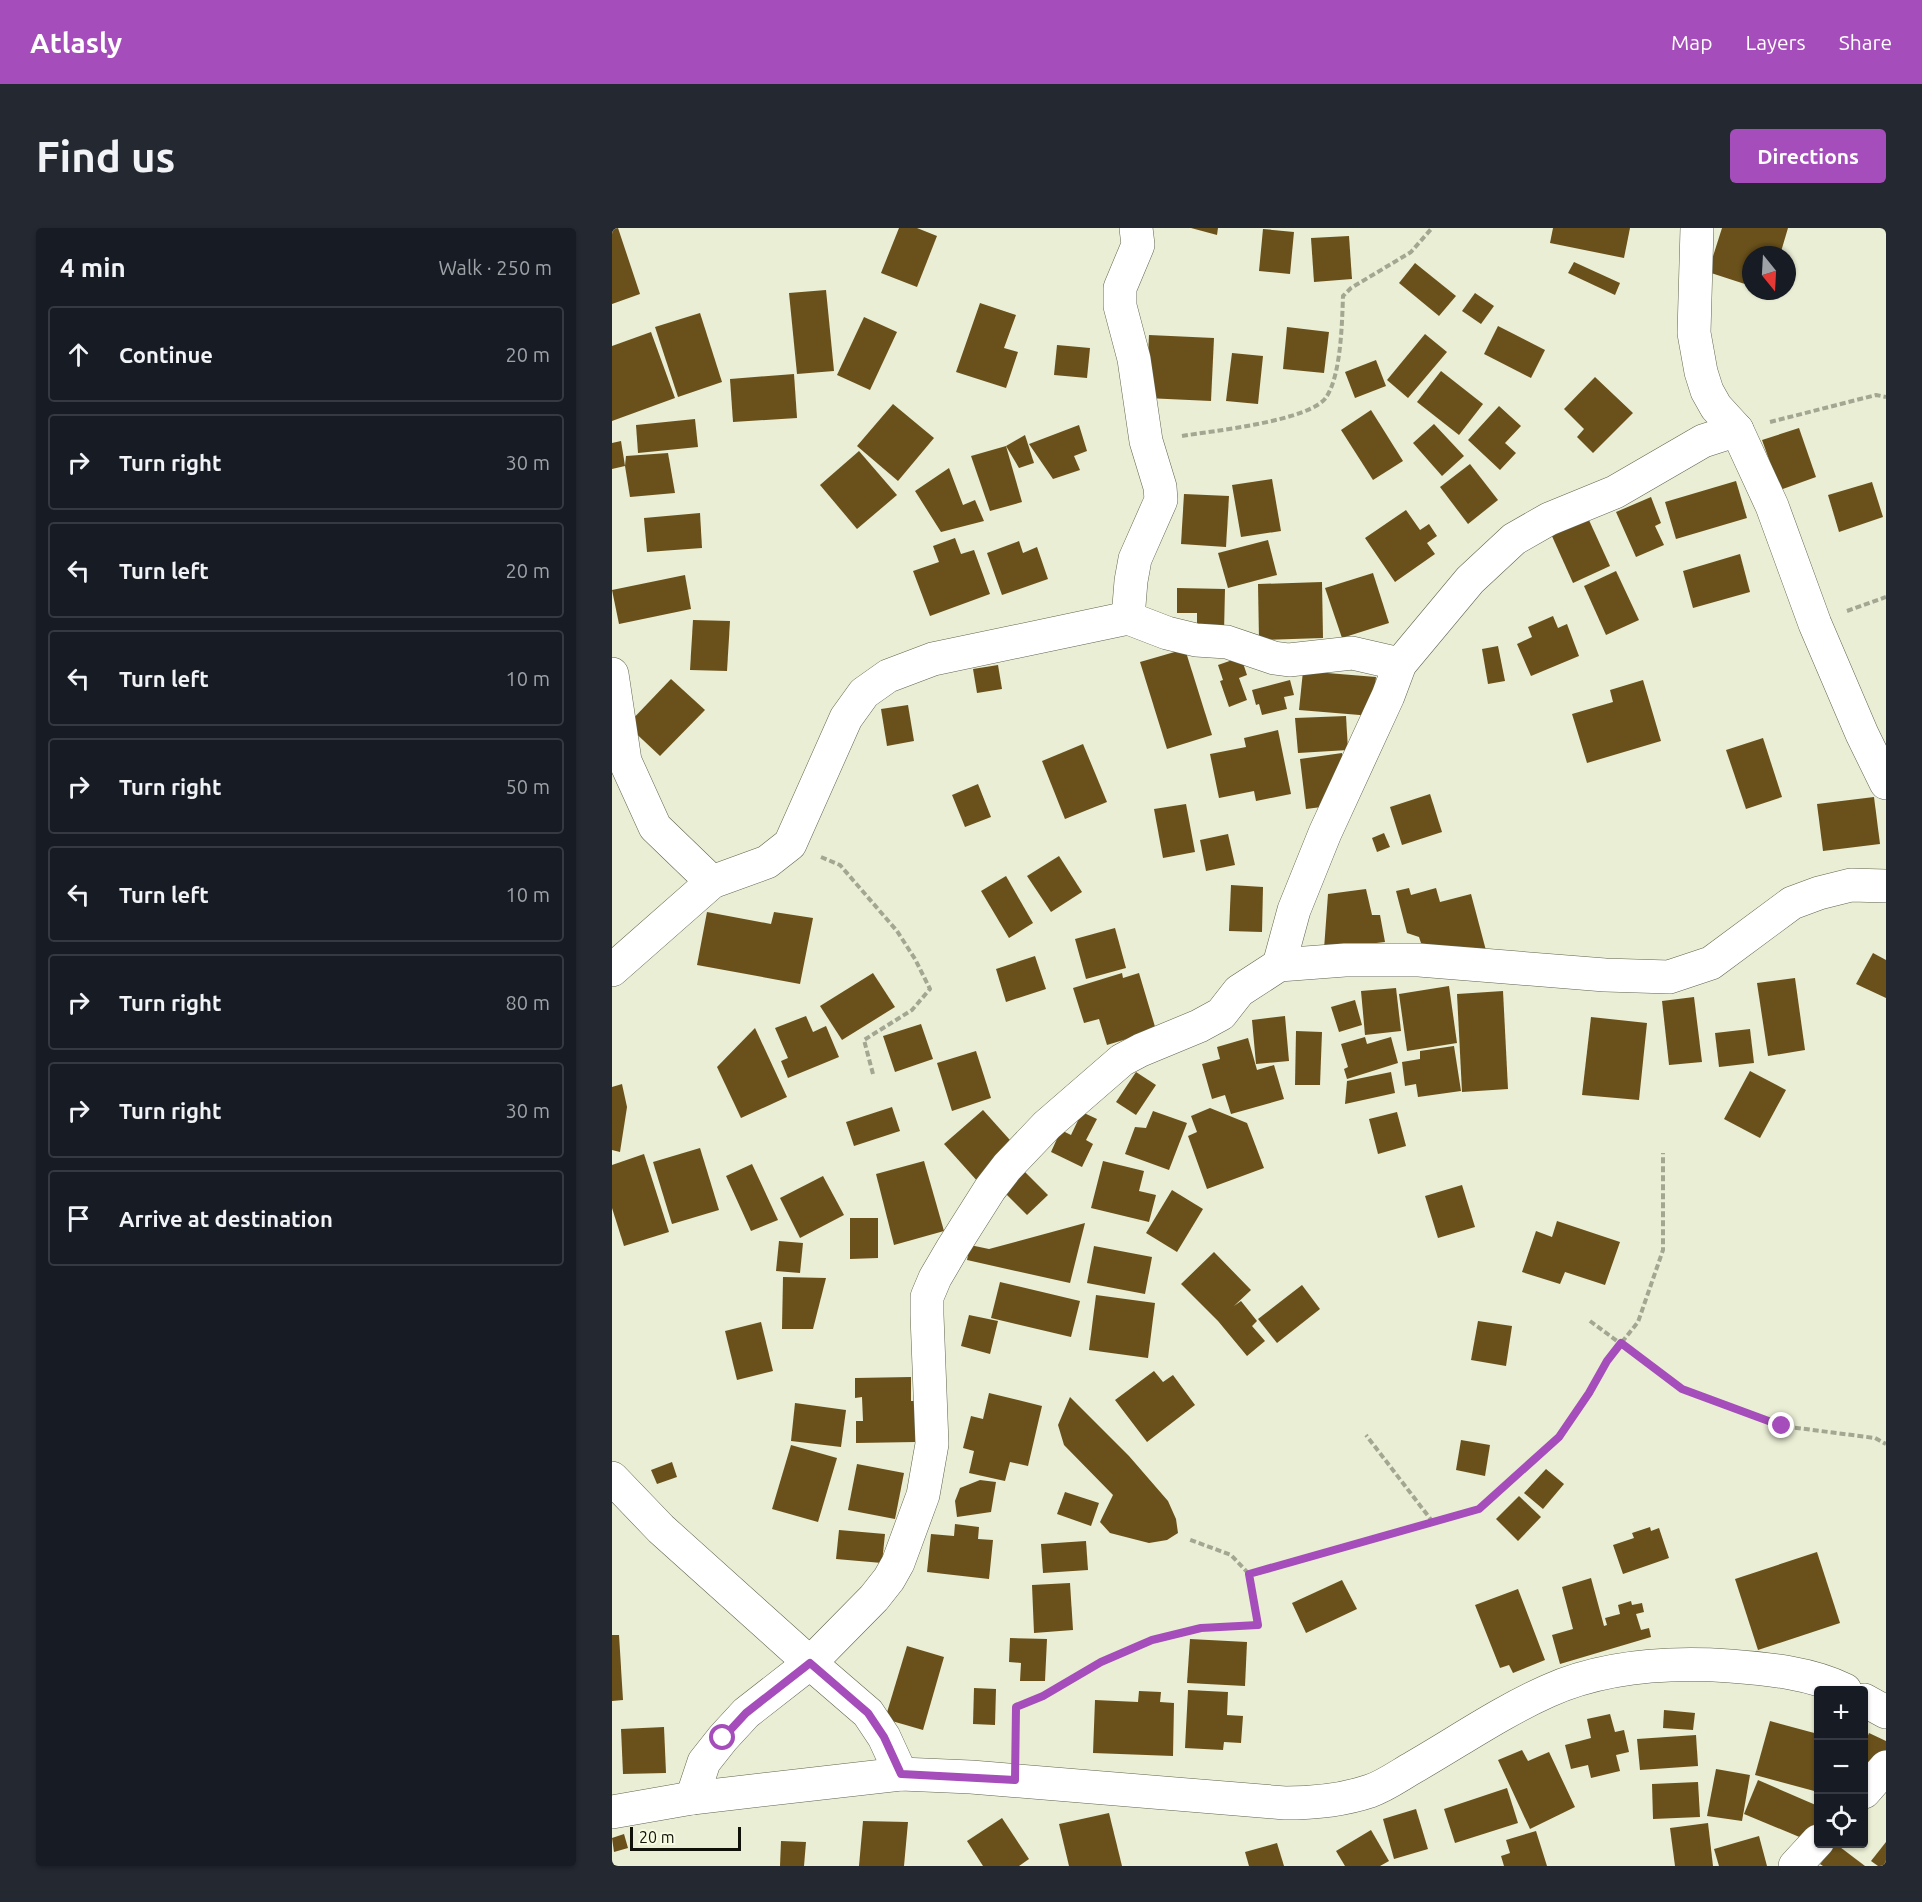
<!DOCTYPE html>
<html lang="en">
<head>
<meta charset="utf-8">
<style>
  body { margin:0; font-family:Ubuntu,sans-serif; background:#242831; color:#f1f3f6 }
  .controls { position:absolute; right:18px; bottom:18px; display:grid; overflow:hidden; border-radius:6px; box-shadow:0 2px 4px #0004 }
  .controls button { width:54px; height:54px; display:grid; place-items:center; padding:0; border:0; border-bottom:2px solid #363941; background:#171b24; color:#f1f3f6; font:30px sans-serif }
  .compass { position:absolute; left:1130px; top:18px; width:54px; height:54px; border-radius:50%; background:#171b24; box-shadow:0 2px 4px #0004; rotate:162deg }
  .scale { position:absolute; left:18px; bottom:15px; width:111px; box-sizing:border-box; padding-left:6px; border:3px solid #101209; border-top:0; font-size:16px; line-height:21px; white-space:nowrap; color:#101209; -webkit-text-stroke:4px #f7fbe1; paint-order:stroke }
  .stop { position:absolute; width:18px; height:18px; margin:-14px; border:4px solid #a54dba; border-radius:50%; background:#fff }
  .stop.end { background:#a54dba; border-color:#fff; box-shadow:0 2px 6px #0008 }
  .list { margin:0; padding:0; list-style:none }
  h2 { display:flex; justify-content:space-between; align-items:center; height:78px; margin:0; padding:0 24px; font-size:26px }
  h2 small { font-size:20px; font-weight:400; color:#9ea1a6 }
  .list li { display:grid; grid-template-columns:39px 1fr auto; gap:18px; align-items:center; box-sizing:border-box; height:96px; margin:0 12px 12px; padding:0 12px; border:2px solid #363941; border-radius:6px }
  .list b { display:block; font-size:22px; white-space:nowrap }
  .list em { font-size:20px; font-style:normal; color:#9ea1a6 }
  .icon { flex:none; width:33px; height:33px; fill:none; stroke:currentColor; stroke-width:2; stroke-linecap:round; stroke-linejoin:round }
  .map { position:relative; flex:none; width:1274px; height:1638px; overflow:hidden; border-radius:6px }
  header { display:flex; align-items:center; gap:36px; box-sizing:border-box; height:84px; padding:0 30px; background:#a54dba; color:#fff }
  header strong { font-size:28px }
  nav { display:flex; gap:33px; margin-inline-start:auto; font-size:21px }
  .intro { display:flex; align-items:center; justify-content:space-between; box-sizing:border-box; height:144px; padding:0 36px }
  h1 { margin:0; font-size:42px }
  .button { padding:15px 27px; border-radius:6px; background:#a54dba; color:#fff; font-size:21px; font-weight:700 }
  main { display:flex; gap:36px; padding:0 36px }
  aside { flex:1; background:#171b24; border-radius:6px; box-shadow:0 2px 4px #0004 }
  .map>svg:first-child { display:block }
</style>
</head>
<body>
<header>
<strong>Atlasly</strong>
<nav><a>Map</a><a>Layers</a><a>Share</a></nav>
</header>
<div class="intro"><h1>Find us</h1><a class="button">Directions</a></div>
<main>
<aside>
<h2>4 min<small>Walk · 250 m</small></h2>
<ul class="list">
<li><svg class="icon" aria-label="ahead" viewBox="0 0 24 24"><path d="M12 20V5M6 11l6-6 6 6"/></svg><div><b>Continue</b></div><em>20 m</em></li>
<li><svg class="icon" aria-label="right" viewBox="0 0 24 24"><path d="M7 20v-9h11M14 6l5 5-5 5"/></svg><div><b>Turn right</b></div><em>30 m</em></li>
<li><svg class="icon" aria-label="left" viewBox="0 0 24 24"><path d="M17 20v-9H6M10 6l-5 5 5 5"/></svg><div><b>Turn left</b></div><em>20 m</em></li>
<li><svg class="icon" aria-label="left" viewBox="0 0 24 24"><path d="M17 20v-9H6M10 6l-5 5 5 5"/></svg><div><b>Turn left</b></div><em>10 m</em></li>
<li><svg class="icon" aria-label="right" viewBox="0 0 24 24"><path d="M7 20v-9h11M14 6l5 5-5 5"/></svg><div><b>Turn right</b></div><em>50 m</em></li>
<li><svg class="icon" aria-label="left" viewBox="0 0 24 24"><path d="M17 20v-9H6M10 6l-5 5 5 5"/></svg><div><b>Turn left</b></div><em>10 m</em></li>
<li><svg class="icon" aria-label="right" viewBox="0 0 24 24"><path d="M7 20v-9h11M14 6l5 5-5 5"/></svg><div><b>Turn right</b></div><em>80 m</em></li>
<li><svg class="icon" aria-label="right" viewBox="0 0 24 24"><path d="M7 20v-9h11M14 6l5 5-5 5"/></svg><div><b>Turn right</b></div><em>30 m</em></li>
<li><svg class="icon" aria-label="arrive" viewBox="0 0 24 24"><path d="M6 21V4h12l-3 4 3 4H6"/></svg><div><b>Arrive at destination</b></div></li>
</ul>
</aside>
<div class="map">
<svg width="1274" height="1638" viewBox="0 0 1274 1638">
  <rect width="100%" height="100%" fill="#eaeed4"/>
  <g fill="#6a511b">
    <polygon points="0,0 6,0 28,66 0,76"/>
    <polygon points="287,0 305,0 325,8 305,59 269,45"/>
    <polygon points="579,0 606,0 605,7"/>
    <polygon points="941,0 1018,0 1012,30 938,15"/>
    <polygon points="1110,0 1176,0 1168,27 1139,27 1139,58 1096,44"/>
    <polygon points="651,1 682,4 678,46 647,43"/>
    <polygon points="737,8 740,51 702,54 699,10"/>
    <polygon points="962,34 1008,55 1003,67 956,45"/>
    <polygon points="803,35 844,68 827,88 787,55"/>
    <polygon points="214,62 222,143 185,146 177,65"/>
    <polygon points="863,65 882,78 869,96 850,83"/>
    <polygon points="368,75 404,87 392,120 406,124 394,160 344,144"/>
    <polygon points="88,85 110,154 66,169 43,99"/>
    <polygon points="252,89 285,104 258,162 225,147"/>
    <polygon points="886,98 933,122 919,150 872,126"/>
    <polygon points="675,99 717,104 712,145 671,141"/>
    <polygon points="39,104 63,170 0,193 0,118"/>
    <polygon points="813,106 835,124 796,170 775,152"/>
    <polygon points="537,107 602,110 599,173 534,170"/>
    <polygon points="445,117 478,120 475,150 442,147"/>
    <polygon points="620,125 651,128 646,176 614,173"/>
    <polygon points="764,132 774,158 743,170 733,144"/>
    <polygon points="829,143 871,176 847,207 805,174"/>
    <polygon points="182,146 185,190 121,194 118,151"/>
    <polygon points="983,149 1021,185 981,225 965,209 972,201 952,181"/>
    <polygon points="281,176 322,210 286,253 245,218"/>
    <polygon points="887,178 909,198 893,215 904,225 888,242 856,212"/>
    <polygon points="759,182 791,233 761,252 729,202"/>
    <polygon points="83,191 86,219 26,225 24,197"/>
    <polygon points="822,196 852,228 830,248 801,215"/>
    <polygon points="467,197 475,223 462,228 468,242 441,251 417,216"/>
    <polygon points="1187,200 1204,249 1168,262 1150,212"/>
    <polygon points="413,207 422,235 407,240 394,218"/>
    <polygon points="9,213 13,238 0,241 0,215"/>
    <polygon points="394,218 410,274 378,283 359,228"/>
    <polygon points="247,223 285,267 245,301 208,257"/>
    <polygon points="56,225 63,265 18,269 13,238 14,228"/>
    <polygon points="858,236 886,272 856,296 828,259"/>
    <polygon points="337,240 351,277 363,272 372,293 329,304 303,263"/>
    <polygon points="660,251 669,303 629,309 620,257"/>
    <polygon points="1124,253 1135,290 1064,311 1053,274"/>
    <polygon points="1260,254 1271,289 1227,304 1216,267"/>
    <polygon points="572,266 617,268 614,319 569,316"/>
    <polygon points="1039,269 1049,295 1043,298 1052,317 1024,329 1004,284"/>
    <polygon points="794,282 808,302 817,296 825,308 815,315 823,326 783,354 753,310"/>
    <polygon points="88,285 90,320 35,324 32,290"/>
    <polygon points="976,290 998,338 961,355 939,306"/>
    <polygon points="343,310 349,326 362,322 378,366 318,388 301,343 327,334 321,318"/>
    <polygon points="656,312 665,347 616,360 606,325"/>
    <polygon points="407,313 411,325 425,319 436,351 390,367 375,325"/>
    <polygon points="1128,326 1138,364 1081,380 1071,343"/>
    <polygon points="1004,343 1027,392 994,407 972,358"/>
    <polygon points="761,345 777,395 730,410 713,360"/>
    <polygon points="73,347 79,381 7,396 0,362"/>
    <polygon points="710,354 711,410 647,412 646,356"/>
    <polygon points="565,360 613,361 612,404 585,403 585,385 565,385"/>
    <polygon points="941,388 946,400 955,396 967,428 919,448 905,416 920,409 916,399"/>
    <polygon points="81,392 118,393 115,443 78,442"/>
    <polygon points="886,418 893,453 876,456 870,421"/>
    <polygon points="573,421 600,507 555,521 528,434"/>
    <polygon points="629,429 635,447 627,450 635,472 617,479 608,453 611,452 606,437"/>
    <polygon points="386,437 390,461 365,465 361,441"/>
    <polygon points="691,443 764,449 760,488 687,482"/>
    <polygon points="59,451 93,482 48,528 15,497"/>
    <polygon points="678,452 682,467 672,469 675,481 650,487 647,476 644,477 640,462"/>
    <polygon points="1031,452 1049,513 975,535 960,486 1001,474 998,462"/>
    <polygon points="296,477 302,513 275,518 269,481"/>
    <polygon points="734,488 736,522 686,525 683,490"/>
    <polygon points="666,502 679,566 644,573 642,563 607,570 598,526 634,519 632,510"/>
    <polygon points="1151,510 1170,569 1134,581 1114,522"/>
    <polygon points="471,516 495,574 453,591 430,533"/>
    <polygon points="730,525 732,545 721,547 725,577 694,581 688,531"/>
    <polygon points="366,556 379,589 353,599 340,567"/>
    <polygon points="818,566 830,604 790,617 778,579"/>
    <polygon points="1262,569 1268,616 1211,623 1205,576"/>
    <polygon points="574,576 583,624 551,630 542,581"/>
    <polygon points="772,605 778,619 765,624 760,610"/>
    <polygon points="616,606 623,637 594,643 588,612"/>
    <polygon points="447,628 470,664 439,684 415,648"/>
    <polygon points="394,648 421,695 397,710 369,663"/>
    <polygon points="619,657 651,659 650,704 617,703"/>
    <polygon points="797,660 799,667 824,660 828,674 859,666 876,730 813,727 807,709 795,705 784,663"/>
    <polygon points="754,661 760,687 768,687 773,714 712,721 716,666"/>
    <polygon points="95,684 159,696 162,684 201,690 188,756 85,737"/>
    <polygon points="503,700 514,740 474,751 463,711"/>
    <polygon points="1261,725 1274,732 1274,770 1244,756"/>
    <polygon points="423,728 434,761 394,774 384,741"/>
    <polygon points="261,745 283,779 230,812 208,778"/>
    <polygon points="510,745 511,750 527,745 544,802 495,817 487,791 472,795 461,760"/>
    <polygon points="1183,750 1193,822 1156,828 1145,755"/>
    <polygon points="837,758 845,815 795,823 787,766"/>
    <polygon points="784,760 789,803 753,807 749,763"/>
    <polygon points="891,763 896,861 850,864 845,766"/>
    <polygon points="1082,769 1090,834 1057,837 1050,773"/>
    <polygon points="743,772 750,797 727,804 719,779"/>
    <polygon points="194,788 201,804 214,798 227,829 176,850 169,833 176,830 163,800"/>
    <polygon points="673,788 677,833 644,836 640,792"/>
    <polygon points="979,789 1035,795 1027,872 970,867"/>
    <polygon points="309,796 321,831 283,844 271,808"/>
    <polygon points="143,800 175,869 129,890 105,839"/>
    <polygon points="1138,801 1142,835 1107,839 1103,805"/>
    <polygon points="684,803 710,804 708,857 683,857"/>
    <polygon points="753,809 755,816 779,809 786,835 735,851 732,841 736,839 729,816"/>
    <polygon points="636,810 645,842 662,837 672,871 619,886 613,867 600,871 590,836 608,831 605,819"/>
    <polygon points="842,818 849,863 806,869 804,856 793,858 790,834 808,831 808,823"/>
    <polygon points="364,823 379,870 340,883 325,835"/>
    <polygon points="1138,843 1174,862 1148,910 1112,891"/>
    <polygon points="524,844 544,857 524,887 504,874"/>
    <polygon points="779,844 783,865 733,876 735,853"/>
    <polygon points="10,856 15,879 8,924 0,922 0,859"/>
    <polygon points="280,879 288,903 242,918 234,894"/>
    <polygon points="598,880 635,895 652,940 595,961 576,908 585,904 579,888"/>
    <polygon points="371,882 406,921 367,955 332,916"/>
    <polygon points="541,883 575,895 557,942 513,926 523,899 534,900"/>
    <polygon points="470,884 485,891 474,912 481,916 470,939 439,924 449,902 459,907"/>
    <polygon points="785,884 794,918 766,926 757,891"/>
    <polygon points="88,920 107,982 60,996 41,934"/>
    <polygon points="32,926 57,1004 12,1018 0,980 0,937"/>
    <polygon points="312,933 332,1003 282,1017 264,946"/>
    <polygon points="491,933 532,943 527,963 544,967 537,994 479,980"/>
    <polygon points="140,936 166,992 139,1003 114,948"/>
    <polygon points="411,942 436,967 415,987 390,962"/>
    <polygon points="211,948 232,987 188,1010 168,970"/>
    <polygon points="850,957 863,999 826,1010 813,968"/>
    <polygon points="560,962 591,981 565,1024 534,1005"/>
    <polygon points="238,990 266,990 266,1030 238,1031"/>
    <polygon points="945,993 1008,1014 993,1057 953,1044 948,1056 910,1044 924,1003 940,1009"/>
    <polygon points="473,995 458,1055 355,1032 358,1017 377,1021"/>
    <polygon points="167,1013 191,1015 188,1045 164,1043"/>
    <polygon points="482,1018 540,1029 533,1066 475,1055"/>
    <polygon points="602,1024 639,1062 622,1078 629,1073 645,1093 640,1098 653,1113 635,1128 606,1093 569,1056"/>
    <polygon points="171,1049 214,1050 201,1101 170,1101"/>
    <polygon points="388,1054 468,1073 459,1109 379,1090"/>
    <polygon points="690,1057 708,1081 665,1115 646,1091"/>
    <polygon points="484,1067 543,1075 536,1130 477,1122"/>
    <polygon points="357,1087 386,1093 378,1126 349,1118"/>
    <polygon points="866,1093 900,1098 894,1138 859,1132"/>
    <polygon points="149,1094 161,1143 125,1152 113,1103"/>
    <polygon points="542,1143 551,1154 561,1147 583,1177 535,1214 503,1172"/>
    <polygon points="299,1149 299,1173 314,1173 304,1214 244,1215 244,1193 251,1193 250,1169 243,1170 243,1150"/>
    <polygon points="377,1165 430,1178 416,1238 398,1234 393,1253 357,1245 362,1223 351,1220 359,1188 371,1191"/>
    <polygon points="458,1169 517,1228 556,1273 564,1291 566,1305 555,1312 537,1315 498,1305 488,1294 501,1267 452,1217 446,1197"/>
    <polygon points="183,1175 234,1182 229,1219 179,1213"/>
    <polygon points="849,1212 878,1217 873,1248 844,1242"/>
    <polygon points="179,1217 225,1230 206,1294 160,1281"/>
    <polygon points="60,1234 65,1249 45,1256 39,1242"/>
    <polygon points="245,1236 292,1245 283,1291 236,1282"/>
    <polygon points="934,1241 952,1256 931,1281 912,1265"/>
    <polygon points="368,1252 384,1254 379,1284 345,1289 343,1273 348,1260"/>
    <polygon points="453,1264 487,1275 479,1298 445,1286"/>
    <polygon points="907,1268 929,1289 906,1313 884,1291"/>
    <polygon points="343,1296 367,1299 366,1311 381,1312 377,1351 315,1344 319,1306 342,1308"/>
    <polygon points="1038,1299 1039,1303 1047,1300 1057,1330 1011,1346 1001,1317 1022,1310 1020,1305"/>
    <polygon points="227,1302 273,1306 270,1335 224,1331"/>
    <polygon points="474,1313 476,1342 431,1345 429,1316"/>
    <polygon points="1205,1324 1228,1395 1146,1422 1123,1351"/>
    <polygon points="979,1350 992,1398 995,1397 993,1390 1008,1386 1006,1377 1019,1373 1020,1377 1030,1375 1032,1384 1024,1386 1029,1402 1037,1400 1039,1409 948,1436 940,1407 961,1401 950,1359"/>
    <polygon points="730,1352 745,1381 694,1405 680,1375"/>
    <polygon points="458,1355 461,1402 422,1405 420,1357"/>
    <polygon points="906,1361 933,1432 901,1445 897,1437 888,1440 863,1377"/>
    <polygon points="0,1407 7,1407 11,1472 0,1473"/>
    <polygon points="398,1410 435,1411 433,1453 408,1453 409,1435 397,1434"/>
    <polygon points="578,1411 635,1414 633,1458 575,1455"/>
    <polygon points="295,1418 332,1429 311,1502 273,1491"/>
    <polygon points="362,1460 384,1461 383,1497 361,1496"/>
    <polygon points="576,1462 616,1464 615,1487 631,1488 629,1515 612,1514 611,1522 573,1520"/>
    <polygon points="527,1463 549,1464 548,1474 562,1475 561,1528 481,1525 483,1472 526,1474"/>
    <polygon points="1052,1482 1083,1485 1081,1502 1051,1500"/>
    <polygon points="998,1486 1003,1504 1012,1502 1017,1524 1004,1527 1008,1543 979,1550 976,1537 959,1541 953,1517 979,1510 975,1491"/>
    <polygon points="1158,1493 1206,1506 1206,1564 1143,1547"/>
    <polygon points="52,1499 54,1545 11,1546 9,1501"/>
    <polygon points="1257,1505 1274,1513 1274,1529 1268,1542 1252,1534 1252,1517"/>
    <polygon points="1084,1507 1086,1538 1028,1542 1025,1511"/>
    <polygon points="910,1522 916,1533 937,1524 963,1579 918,1601 886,1532"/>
    <polygon points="1104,1541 1138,1547 1130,1593 1095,1588"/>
    <polygon points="1146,1552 1206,1578 1206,1591 1197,1613 1132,1586"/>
    <polygon points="1086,1554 1088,1589 1041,1591 1040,1556"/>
    <polygon points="895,1560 906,1595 843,1615 832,1581"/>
    <polygon points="804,1581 816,1621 782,1631 771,1591"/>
    <polygon points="497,1585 510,1638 457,1638 447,1596"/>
    <polygon points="390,1590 417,1631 407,1638 371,1638 355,1613"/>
    <polygon points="251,1593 296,1594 292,1638 247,1638"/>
    <polygon points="1096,1595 1101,1638 1063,1638 1058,1600"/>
    <polygon points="759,1602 777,1633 768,1638 733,1638 724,1623"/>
    <polygon points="924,1603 935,1638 892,1638 889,1628 898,1625 894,1612"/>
    <polygon points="12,1606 16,1620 2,1624 0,1610"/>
    <polygon points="1147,1608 1155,1638 1107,1638 1102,1621"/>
    <polygon points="169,1613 194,1614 192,1638 168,1638"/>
    <polygon points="1274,1614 1274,1638 1266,1638 1259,1633"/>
    <polygon points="665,1615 672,1638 637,1638 633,1624"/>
    <polygon points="1224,1616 1253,1638 1211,1638 1208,1636"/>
  </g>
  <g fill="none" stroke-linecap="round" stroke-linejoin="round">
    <defs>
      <g id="minor">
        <polyline points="524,0 526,17 508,60 508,78 522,131 534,213 548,259 549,272 523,331 519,353 516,390 555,405 584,412 615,414 662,430 677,432 740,425 788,436"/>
        <polyline points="1085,0 1082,105 1089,144 1095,163 1104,179 1125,202 1160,278 1203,396 1250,506 1274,555"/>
        <polyline points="0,446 13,533 43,599 100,654"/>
        <polyline points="667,737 682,682 713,605 776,468 788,436 858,352 902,311 937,291 1003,264 1091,213 1125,202"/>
        <polyline points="0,742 100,654 155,634 178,616 234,490 252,465 276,448 321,431 516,390"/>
        <polyline points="0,1250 49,1301 198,1435 256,1485 272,1509 289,1546"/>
        <polyline points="1252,1472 1274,1484"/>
        <polyline points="1252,1564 1274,1539"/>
        <polyline points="80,1570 92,1534 111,1510 134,1485 198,1435 262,1370 277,1351 286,1335 311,1267 320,1216 315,1087 315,1069 323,1050 340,1021 378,961 395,939 435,897 510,832 529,822 587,798 609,786 627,763 667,737 733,732 807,732 993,747 1057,749 1099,735 1180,675 1207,665 1239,657 1274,658"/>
        <path d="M0,1584l80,-14 209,-24 70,3 314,26c29,0 58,-3 85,-12 15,-5 30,-16 44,-24 45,-26 87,-55 134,-76 56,-25 123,-29 182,-25 39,3 81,7 115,24"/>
        <polyline points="1183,1638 1206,1613"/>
      </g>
    </defs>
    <use href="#minor" stroke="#61644e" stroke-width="34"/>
    <g stroke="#a3a792" stroke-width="4" stroke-dasharray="6 3" stroke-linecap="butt">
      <polyline points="1158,194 1264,167 1274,169"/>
      <path d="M570,208c29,-5 131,-15 145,-40 14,-23 15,-72 16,-100l8,-8 60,-36 21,-24"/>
      <polyline points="1235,383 1274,369"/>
      <polyline points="209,629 228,637 285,703 303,731 318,761 300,782 252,812 261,846"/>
      <polyline points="978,1093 1070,1161 1170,1198 1263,1210 1274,1216"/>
      <polyline points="820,1293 867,1281 947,1209 977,1165 995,1133 1026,1094 1051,1022 1051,925"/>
      <polyline points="637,1346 820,1293 754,1207"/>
      <polyline points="403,1518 404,1479 431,1468 488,1434 540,1412 589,1400 646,1397 637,1346 619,1327 576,1311"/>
    </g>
    <use href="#minor" stroke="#fff" stroke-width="33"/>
  </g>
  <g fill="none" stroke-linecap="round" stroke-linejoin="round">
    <polyline stroke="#a54dba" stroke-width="8" points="111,1510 134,1485 198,1435 256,1485 272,1509 289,1546 403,1552 404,1479 431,1468 489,1434 540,1412 589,1400 646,1397 637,1346 867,1281 947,1209 977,1165 995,1133 1009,1115 1070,1161 1170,1198"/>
  </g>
</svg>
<div class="controls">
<button>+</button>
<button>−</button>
<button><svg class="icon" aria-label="locate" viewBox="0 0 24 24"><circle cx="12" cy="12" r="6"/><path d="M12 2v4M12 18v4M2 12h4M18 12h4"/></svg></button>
</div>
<svg class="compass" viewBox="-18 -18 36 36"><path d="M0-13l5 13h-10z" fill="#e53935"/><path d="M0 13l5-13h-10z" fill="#9ea1a6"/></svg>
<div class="scale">20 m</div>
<div class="stop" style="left:111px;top:1510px"></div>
<div class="stop end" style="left:1170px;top:1198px"></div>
</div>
</main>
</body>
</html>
